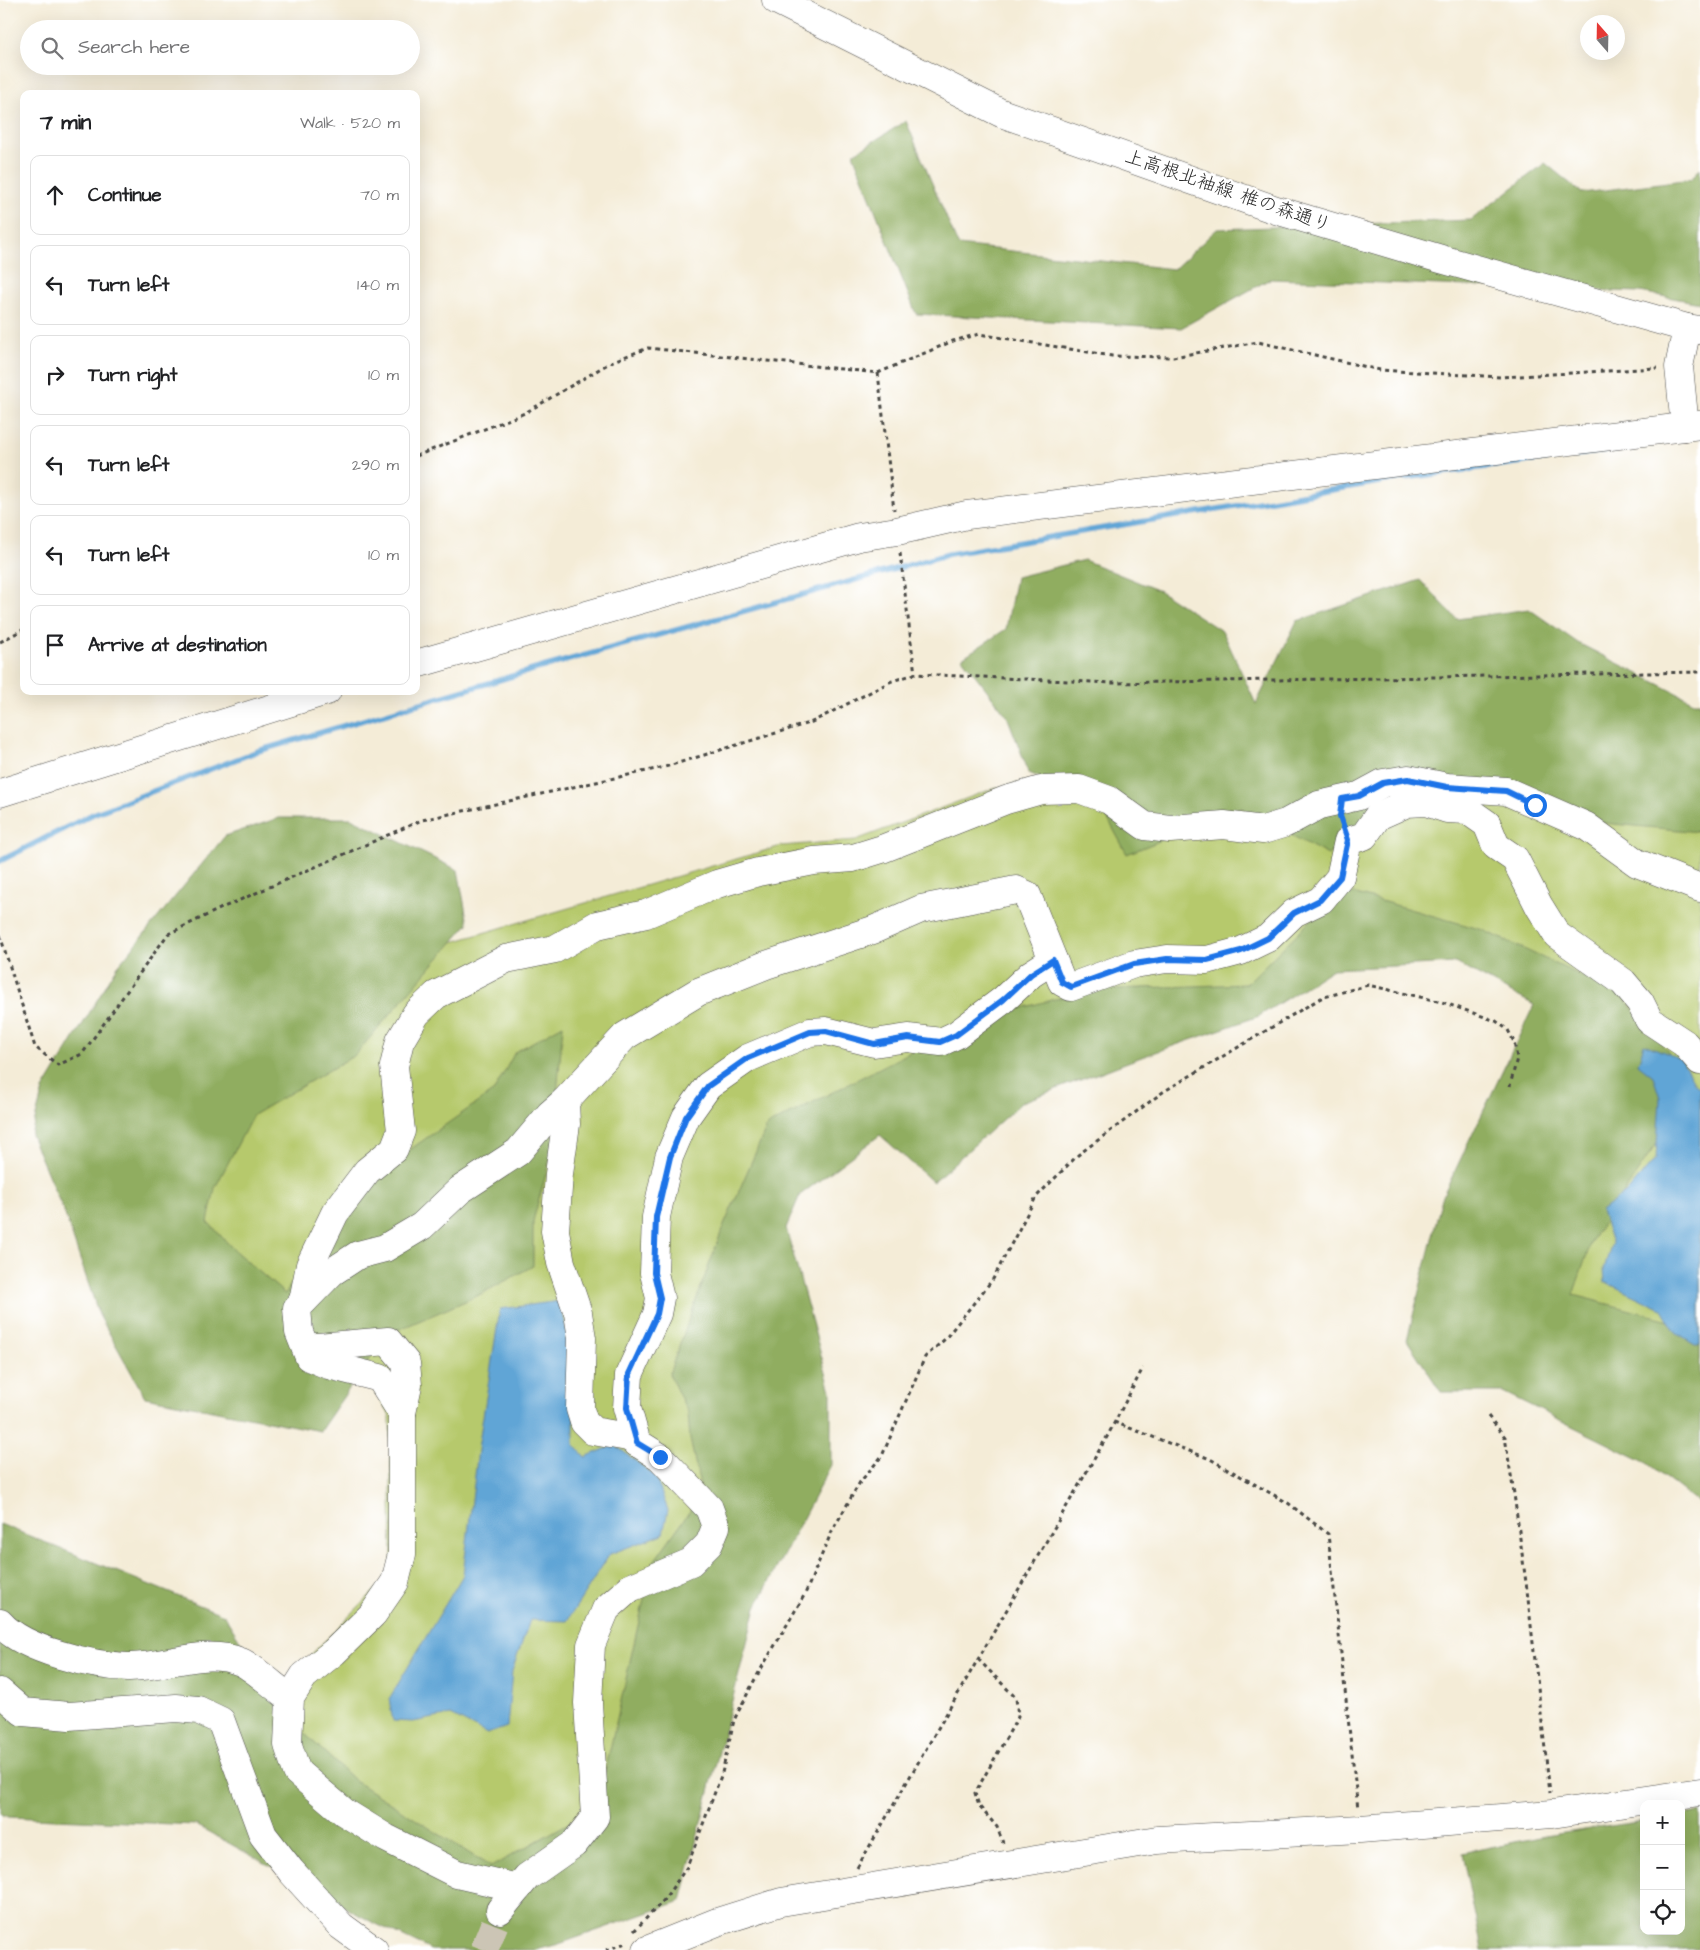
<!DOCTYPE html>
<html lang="en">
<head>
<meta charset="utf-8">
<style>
  body { margin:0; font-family:"Architects Daughter","Klee One",sans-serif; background:#f2f2f2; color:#202124 }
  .controls { position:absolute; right:15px; bottom:15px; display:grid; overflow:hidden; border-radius:10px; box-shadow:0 5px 20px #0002 }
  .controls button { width:45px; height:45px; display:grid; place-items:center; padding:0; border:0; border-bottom:1px solid #e0e0e0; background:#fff; color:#202124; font:25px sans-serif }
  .compass { position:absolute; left:1580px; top:15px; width:45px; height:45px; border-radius:50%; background:#fff; box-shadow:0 5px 20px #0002; rotate:340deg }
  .stop { position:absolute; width:15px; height:15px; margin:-11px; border:4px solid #1a73e8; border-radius:50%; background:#fff }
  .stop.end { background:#1a73e8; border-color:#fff; box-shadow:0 1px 5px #0008 }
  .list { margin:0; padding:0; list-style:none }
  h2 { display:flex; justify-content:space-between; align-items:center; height:65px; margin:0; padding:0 20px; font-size:21px }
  h2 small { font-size:16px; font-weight:400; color:#757577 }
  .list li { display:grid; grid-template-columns:32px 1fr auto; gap:15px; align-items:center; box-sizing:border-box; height:80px; margin:0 10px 10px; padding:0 10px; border:1px solid #e0e0e0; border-radius:10px }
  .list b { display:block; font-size:19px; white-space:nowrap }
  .list em { font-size:16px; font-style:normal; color:#757577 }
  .icon { flex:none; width:28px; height:28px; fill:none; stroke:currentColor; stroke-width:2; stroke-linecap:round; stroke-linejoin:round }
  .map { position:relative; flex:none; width:1700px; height:1950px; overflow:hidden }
  .search { position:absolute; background:#fff; box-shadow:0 5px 20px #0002; left:20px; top:20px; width:400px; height:55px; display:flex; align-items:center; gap:12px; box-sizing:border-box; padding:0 18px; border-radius:28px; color:#757577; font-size:19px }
  .panel { position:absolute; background:#fff; box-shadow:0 5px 20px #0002; left:20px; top:90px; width:400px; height:605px; border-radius:10px }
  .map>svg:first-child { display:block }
</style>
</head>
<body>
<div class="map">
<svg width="1700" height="1950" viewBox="0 0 1700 1950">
  <rect width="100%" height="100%" fill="#fff"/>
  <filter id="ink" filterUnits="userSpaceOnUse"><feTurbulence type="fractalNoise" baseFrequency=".02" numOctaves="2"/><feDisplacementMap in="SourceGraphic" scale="10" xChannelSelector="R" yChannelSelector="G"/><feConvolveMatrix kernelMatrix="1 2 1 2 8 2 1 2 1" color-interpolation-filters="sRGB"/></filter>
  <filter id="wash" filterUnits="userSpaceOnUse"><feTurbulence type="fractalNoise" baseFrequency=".0096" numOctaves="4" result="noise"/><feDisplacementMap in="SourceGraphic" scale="20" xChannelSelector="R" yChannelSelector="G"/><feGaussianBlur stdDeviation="1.12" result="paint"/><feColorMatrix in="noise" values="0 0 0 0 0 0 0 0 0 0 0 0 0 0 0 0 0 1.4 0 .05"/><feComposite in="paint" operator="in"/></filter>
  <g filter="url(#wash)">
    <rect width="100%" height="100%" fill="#f4ecd7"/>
    <polygon fill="#b6c96c" stroke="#707a4c" points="1139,758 1700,777 1700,1360 1529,1311 1587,1012 1451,942 1340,938 1224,1011 791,1159 732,1435 663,1719 503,1913 279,1766 284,1682 392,1573 390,1416 371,1385 201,1229 203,1189 251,1109 435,947 781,846 856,840 992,789"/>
    <g fill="#90ad60" stroke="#5e6c46">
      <polygon points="906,121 958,245 1174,269 1217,229 1471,220 1545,163 1582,193 1691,179 1700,168 1700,303 1640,292 1270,279 1181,328 916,314 853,154"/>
      <polygon points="1084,560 1160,591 1223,632 1256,704 1297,621 1420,580 1457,619 1529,609 1578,643 1694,702 1700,702 1700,832 1603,823 1405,789 1328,855 1241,808 1127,854 1099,803 1029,773 1007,716 962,658 1006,629 1016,577"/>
      <polygon points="279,818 351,818 458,870 468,924 355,1055 253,1115 215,1188 208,1222 235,1251 285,1294 337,1206 392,1162 494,1091 515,1052 563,1025 552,1152 533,1221 533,1266 477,1296 386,1335 320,1431 145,1397 99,1315 64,1212 31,1135 43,1090 117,967 225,836"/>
      <polygon points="1353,893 1483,930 1620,994 1669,1053 1678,1112 1592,1240 1573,1295 1700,1328 1700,1504 1647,1463 1503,1392 1441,1392 1407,1340 1442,1198 1534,1005 1456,963 1333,969 1259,1016 1136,1059 1022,1102 933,1182 880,1135 800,1195 786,1228 831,1391 831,1465 756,1607 681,1901 559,1944 536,1950 431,1950 370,1921 196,1825 8,1817 0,1814 0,1524 224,1615 287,1717 355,1781 491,1867 597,1807 652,1564 702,1494 690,1439 688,1413 669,1374 722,1230 767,1126 967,1023 1088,990 1246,984 1317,914"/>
      <polygon points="1700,1812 1700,1950 1482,1950 1462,1853 1544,1836 1644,1821 1644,1931 1681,1931 1681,1815"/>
    </g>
    <g fill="#61a5d6" stroke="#466880">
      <polygon points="1644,1044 1681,1059 1695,1084 1700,1088 1700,1345 1695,1345 1677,1334 1662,1309 1605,1282 1604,1269 1612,1242 1601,1211 1629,1190 1656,1158 1660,1098 1653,1076 1638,1064"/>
      <polygon points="560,1301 574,1363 574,1444 585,1457 615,1445 655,1476 668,1510 663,1534 610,1554 567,1621 530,1620 512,1671 507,1727 487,1734 451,1715 413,1722 393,1721 389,1699 463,1575 479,1442 500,1309"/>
    </g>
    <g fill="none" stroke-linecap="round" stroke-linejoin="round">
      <polyline stroke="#61a5d6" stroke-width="5.5" points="0,861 93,814 258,751 543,667 949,554 1397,479 1626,448"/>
    </g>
  </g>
  <g filter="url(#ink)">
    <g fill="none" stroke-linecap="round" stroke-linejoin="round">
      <polyline stroke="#ccc5b5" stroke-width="28" stroke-dasharray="28 14" stroke-linecap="butt" points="484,1950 500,1910"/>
      <defs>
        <g id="minor">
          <polyline points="1685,427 1679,367 1687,328"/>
          <polyline points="416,664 859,537 897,531 967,515 1700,425"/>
          <polyline points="0,793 327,691"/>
          <polyline points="303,1301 310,1265 335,1213 367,1171 394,1149 401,1131 394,1066 400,1041 416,1014 436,995 506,959 555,949 597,925 646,914 717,884 758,872 814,861 853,858 882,849 1006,800 1041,790 1079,789 1109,800 1145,826 1170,829 1224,825 1263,830 1286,823 1319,805 1359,796 1383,783 1408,779 1447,787 1506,791 1586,826 1637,863 1700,888"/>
          <polyline points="306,1348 388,1341 406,1363 408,1385 402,1413"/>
          <polyline points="637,1443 627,1408 629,1375 657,1314 660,1298 654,1273 656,1217 669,1157 686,1117 708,1086 748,1058 810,1032 826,1031 874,1043 908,1038 941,1042 956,1035 1003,1000 1031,974 1053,960"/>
          <path d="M0,1623c23,27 93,43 128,44 37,1 75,-20 113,-5 11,4 37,28 49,36"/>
          <polyline points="0,1692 23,1712 69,1716 176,1708 198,1710 221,1721 263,1835 291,1871 341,1926 374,1950"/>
          <polyline points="518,1888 457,1874 386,1838 344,1812 297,1772 288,1745 290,1698 304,1676 334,1652 373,1614 395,1582 402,1554 402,1413 380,1378 328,1365 309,1357 299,1332 297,1308 332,1272 358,1255 385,1248 422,1226 460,1190 518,1152 550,1114 565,1101"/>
          <polyline points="500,1910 527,1877 574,1844 595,1817 588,1703 591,1645 606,1609 630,1588 691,1562 709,1544 716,1527 709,1508 660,1457 628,1437 593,1431 584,1422 580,1409 582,1338 578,1313 561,1263 555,1231 559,1174 566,1124 565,1101 625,1036 698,992 766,965 873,930 921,909 1016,890 1027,895 1062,982 1071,987 1134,964 1167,959 1207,960 1241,951 1268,938 1294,913 1321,900 1340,877 1348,841 1364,836 1378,816 1407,803 1426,802 1447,809 1467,810 1487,824 1496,846 1515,859 1539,906 1557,935 1623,982 1640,1002 1649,1020 1684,1043 1700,1061"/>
          <polyline points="647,1950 717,1922 781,1902 1157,1840 1360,1829 1552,1814 1700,1792"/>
        </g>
        <polyline id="major" points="776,0 1001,113 1276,210 1441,259 1687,328 1700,330"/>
      </defs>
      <use href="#minor" stroke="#494845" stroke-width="29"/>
      <use href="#major" stroke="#494845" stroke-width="29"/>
      <g stroke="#494845" stroke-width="3" stroke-dasharray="4 4" stroke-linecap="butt">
        <polyline points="878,373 894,510"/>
        <polyline points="416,456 525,413 613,361 648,348 878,373 953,341 979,334 1112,356 1173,357 1258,342 1380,370 1501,377 1658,368"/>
        <polyline points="900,553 915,674"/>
        <polyline points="0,642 24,629"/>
        <polyline points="0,935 35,1047 58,1065 82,1054 168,934 224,907 422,820 665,767 812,722 892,681 915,674 1113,683 1700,672"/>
        <polyline points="1488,1416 1505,1437 1514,1494 1527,1590 1550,1793"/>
        <polyline points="1114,1422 1210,1459 1288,1503 1328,1534 1358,1809"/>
        <polyline points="978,1659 1016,1698 1018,1717 975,1793 979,1806 997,1827 1003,1843"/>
        <polyline points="857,1868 1108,1435 1143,1368"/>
        <polyline points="634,1931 663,1901 687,1867 722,1773 734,1720 754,1681 805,1594 832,1531 860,1482 882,1456 925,1357 945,1339 993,1279 1036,1197 1078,1155 1163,1092 1321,998 1368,985 1442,1002 1496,1021 1508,1030 1514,1042 1517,1058 1510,1086"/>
        <polyline points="606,1950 623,1944 625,1941"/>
      </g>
      <use href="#minor" stroke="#fff" stroke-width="28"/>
      <use href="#major" stroke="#fff" stroke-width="28"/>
    </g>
  </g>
  <g fill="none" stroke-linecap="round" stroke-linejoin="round" filter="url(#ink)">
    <polyline stroke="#1a73e8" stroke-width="6" points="660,1457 637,1443 627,1408 629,1374 657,1314 660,1298 654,1273 656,1217 670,1157 686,1117 708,1086 748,1058 810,1032 826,1031 874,1044 908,1038 940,1042 956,1035 1003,1000 1031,974 1053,960 1062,982 1071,987 1134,964 1167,959 1207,960 1241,951 1268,938 1294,913 1320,900 1340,877 1348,840 1340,816 1342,799 1359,796 1383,783 1408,779 1447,787 1506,791 1535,805"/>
  </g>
  <g text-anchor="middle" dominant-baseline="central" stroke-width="4.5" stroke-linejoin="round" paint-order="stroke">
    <g font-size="19" fill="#2b2b2b" stroke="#fff">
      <text transform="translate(1228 191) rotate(19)">上高根北袖線 椎の森通り</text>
    </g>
  </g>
</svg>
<div class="controls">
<button>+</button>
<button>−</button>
<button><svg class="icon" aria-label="locate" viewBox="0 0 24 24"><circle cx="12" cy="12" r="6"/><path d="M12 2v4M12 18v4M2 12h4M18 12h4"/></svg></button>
</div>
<svg class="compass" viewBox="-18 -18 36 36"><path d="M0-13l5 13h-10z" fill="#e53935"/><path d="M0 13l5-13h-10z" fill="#757577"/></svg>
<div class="stop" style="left:1535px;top:805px"></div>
<div class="stop end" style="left:660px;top:1457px"></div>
<div class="search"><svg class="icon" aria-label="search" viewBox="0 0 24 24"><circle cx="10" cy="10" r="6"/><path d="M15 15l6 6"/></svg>Search here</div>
<section class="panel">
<h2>7 min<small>Walk · 520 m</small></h2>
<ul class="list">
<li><svg class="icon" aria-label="ahead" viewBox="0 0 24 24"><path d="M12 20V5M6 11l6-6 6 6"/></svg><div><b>Continue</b></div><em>70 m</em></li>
<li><svg class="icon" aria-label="left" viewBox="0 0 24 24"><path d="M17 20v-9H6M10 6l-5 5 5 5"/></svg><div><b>Turn left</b></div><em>140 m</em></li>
<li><svg class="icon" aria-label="right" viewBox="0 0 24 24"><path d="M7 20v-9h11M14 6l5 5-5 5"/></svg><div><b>Turn right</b></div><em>10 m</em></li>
<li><svg class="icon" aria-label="left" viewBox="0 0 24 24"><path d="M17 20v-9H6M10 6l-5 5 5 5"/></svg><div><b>Turn left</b></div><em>290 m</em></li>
<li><svg class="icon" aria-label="left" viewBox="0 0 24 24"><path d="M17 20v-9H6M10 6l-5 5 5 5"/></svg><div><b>Turn left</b></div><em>10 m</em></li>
<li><svg class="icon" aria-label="arrive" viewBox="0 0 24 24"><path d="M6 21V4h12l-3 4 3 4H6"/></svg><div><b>Arrive at destination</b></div></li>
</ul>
</section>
</div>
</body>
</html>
